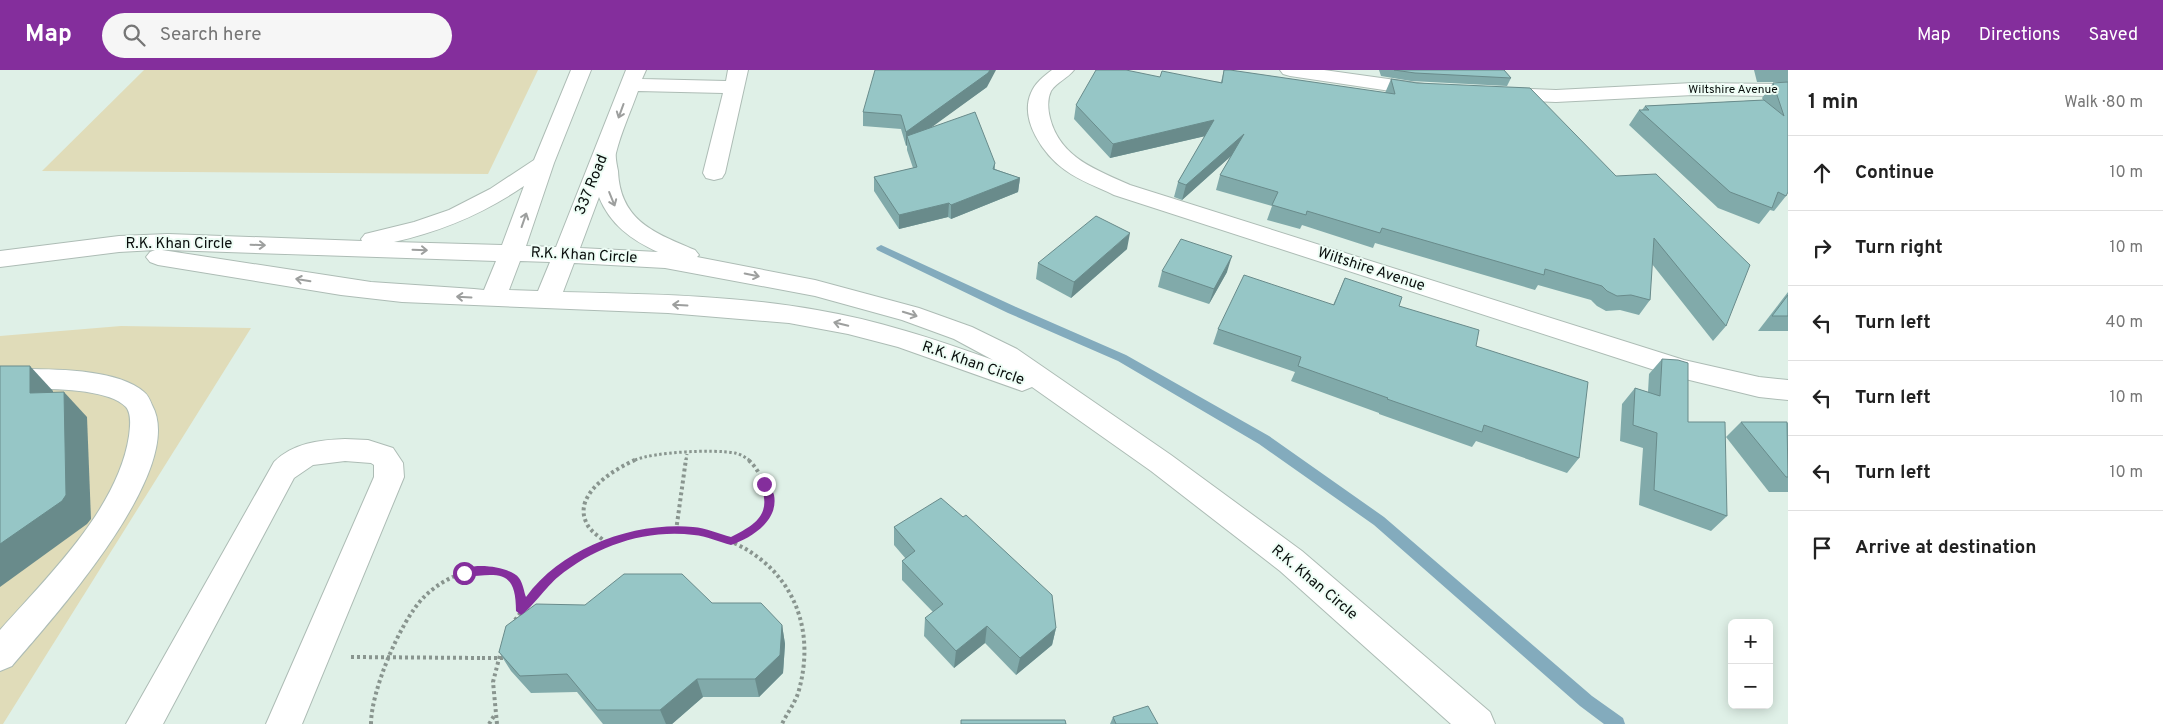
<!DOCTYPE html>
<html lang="en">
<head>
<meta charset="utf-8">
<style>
  body { margin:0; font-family:Overpass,sans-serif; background:#f6f6f6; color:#222 }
  .controls { position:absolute; right:15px; bottom:15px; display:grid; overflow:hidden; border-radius:8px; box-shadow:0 2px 12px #0003 }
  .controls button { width:45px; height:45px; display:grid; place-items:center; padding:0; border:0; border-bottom:1px solid #e0e0e0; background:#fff; color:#222; font:25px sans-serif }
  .stop { position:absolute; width:15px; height:15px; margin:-11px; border:4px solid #842e9c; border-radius:50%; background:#fff }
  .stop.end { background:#842e9c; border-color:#fff; box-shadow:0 1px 5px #0008 }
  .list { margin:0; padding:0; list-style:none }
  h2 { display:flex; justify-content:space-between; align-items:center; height:65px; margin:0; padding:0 20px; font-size:21px }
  h2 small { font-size:16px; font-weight:400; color:#767676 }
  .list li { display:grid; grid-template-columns:32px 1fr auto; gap:15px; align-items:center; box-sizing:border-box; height:75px; padding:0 20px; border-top:1px solid #e0e0e0 }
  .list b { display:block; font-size:19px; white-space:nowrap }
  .list em { font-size:16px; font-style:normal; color:#767676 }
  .icon { flex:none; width:28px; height:28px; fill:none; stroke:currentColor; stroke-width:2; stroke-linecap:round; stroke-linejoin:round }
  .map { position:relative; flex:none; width:1788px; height:654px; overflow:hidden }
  header { display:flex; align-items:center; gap:30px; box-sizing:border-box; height:70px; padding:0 25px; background:#842e9c; color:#fff }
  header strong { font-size:24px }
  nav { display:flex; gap:28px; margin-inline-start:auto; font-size:18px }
  .search { width:350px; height:45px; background:#f6f6f6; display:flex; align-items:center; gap:12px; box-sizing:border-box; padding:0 18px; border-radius:28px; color:#767676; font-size:19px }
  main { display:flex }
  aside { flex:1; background:#fff }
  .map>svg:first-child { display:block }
</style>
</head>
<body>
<header>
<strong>Map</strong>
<div class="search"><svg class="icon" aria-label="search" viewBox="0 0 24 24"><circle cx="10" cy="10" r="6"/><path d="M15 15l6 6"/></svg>Search here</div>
<nav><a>Map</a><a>Directions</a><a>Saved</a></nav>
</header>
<main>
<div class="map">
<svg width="1788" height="654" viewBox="0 0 1788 654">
  <rect width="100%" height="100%" fill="#dff0e7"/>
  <g fill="#e0dcb9">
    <polygon points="144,0 538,0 488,104 42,101"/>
    <polygon points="121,256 251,258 3,654 0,654 0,266"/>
  </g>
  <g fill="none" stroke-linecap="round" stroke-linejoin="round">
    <polygon fill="#83abbd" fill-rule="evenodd" points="881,175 1016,237 1126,285 1269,366 1384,447 1592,626 1623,648 1625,654 1604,654 1580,636 1374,455 1259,374 1118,291 1008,243 877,180 876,178"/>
    <defs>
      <g id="minor">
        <path d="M571,0h20l-37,93 -28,83 30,1 70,-177h20l-4,9 84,2 2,-11h20l-23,103 -3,5 -8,2 -8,-2 -3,-5 20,-80 -85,-2c-7,20 -17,41 -22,62 -1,4 1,13 2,18 2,50 37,62 77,79l4,5 -2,2 118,23 104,28 53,19 45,22 154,106 131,96 188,161 5,12h-44l-171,-153 -129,-100 -119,-84 -10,4 -124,-44 -50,-13 -59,-11 -121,-10 -266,-11 -61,-7 -183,-30 -8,-3 -4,-5 4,-5 5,-2 -36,2 -119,15v-16l119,-15 49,-2 194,7 -1,-2 4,-5 49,-12 35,-12 41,-21 44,-29zM524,116l-22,59 -108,-3c48,-11 89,-28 130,-56zM599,127c11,27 32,43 59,55l-78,-4zM162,180h6l328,11 -12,29 -10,-1 -103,-7zM520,191l30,1 -12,29 -29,-1zM574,193l91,5 150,28 87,24 52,19 39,21c-58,-21 -116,-40 -176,-50 -84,-15 -170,-16 -254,-18z"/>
        <path d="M1052,0h22c-6,8 -17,12 -23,21 -4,8 -3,19 -1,27 10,40 47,52 80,67l554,175 75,17 29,3v20l-29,-3 -86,-21 -559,-181c-16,-8 -34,-14 -49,-25 -21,-15 -46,-50 -34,-77 4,-10 13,-17 21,-23z"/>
        <polygon points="1280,0 1324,0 1424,14 1431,16 1434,20 1431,24 1424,26 1290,6 1283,4"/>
        <polygon points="1693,13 1788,14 1788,26 1693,25 1556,32 1500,30 1493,28 1490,24 1493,20 1500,18 1556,20"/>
        <path d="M0,299c38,0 115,-3 144,23 4,3 6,8 8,13 36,64 -100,214 -140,261l-12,5v-41c47,-53 118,-121 129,-194 1,-8 3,-22 -3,-29 -21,-22 -97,-18 -126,-18z"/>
        <path d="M345,369l23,1 25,8 10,15 1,14 -102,247h-36l108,-247v-12l-3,-2 -26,-2 -32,4 -19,13 -131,246h-37l148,-262c19,-19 45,-22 71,-23z"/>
      </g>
    </defs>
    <use href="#minor" stroke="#adbcb5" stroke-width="2"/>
    <g stroke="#89958f" stroke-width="3" stroke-dasharray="2.5 2.5" stroke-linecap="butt">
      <path d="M635,390c19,-8 78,-11 100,-7 5,1 10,4 14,7"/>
      <polyline points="686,390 687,384"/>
    </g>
    <g stroke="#89958f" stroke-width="4" stroke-dasharray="3 3" stroke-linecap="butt">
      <polyline points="676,461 686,389"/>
      <path d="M731,471c24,-12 48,-25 34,-56 -5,-10 -9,-19 -18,-26"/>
      <path d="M607,473c-7,-6 -16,-11 -20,-19 -16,-30 28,-55 50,-65"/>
      <path d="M515,550c30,-40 70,-75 121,-86 100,-22 192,49 163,156 -3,12 -12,23 -17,34"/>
      <polyline points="351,587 482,588"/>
      <path d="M371,654c0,-33 29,-102 52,-126 30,-31 96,-51 98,13"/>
      <polyline points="489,654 494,646"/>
      <polyline points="497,654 493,612 501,581"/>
    </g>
    <use href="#minor" fill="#fff" fill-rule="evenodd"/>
    <polyline stroke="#89958f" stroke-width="4" stroke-dasharray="3 3" stroke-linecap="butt" points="482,588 506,588"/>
  </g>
  <g fill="#81aaaa">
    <polygon points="1224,0 1385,23 1391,9 1616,106 1726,256 1713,271 1652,194 1650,230 1639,245 1620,240 1606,241 1597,236 1591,230 1538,215 1535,220 1375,173 1373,178 1302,155 1300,159 1267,150 1272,136 1216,120 1220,105 1231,86 1182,130 1174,127 1178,112 1205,66 1110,88 1074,49 1076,35 1160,7 1221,12"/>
    <polygon points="1379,0 1504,0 1511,8 1507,16 1411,11 1381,6"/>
    <polygon points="1754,0 1788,0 1788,12 1757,12"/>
    <polygon points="1788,12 1786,126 1774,141 1770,140 1759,154 1718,138 1629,55 1639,40 1642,40 1645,36 1763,30 1762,28 1773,13"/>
    <polygon points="987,17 931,57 995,93 995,99 1020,108 1018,122 951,149 948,147 899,159 874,121 874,107 913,98 907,80 907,75 906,76 901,59 863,56 863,42"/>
    <polygon points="1127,179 1071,228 1036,209 1038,193"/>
    <polygon points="1162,201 1227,202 1209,234 1158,217"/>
    <polygon points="1345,208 1476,276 1579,388 1567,403 1476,371 1472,377 1379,344 1379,343 1291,311 1295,302 1213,274 1218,259 1333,235"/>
    <polygon points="1788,222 1788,261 1758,261"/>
    <polygon points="1662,289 1727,446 1711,461 1639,435 1643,378 1620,371 1622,334 1635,318 1648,322 1649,304"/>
    <polygon points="1741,352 1788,353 1788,422 1769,422 1726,367"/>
    <polygon points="894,457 1056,558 1052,575 1016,605 985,573 954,598 924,566 925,548 933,542 902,510 902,491 906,489 894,475"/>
    <polygon points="712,533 782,555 785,574 783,603 759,627 703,627 672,654 603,654 577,622 531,623 511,601 499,582 585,535"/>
    <polygon points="1113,647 1158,654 1110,654"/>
  </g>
  <g fill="#698b8b">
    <polygon points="990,0 996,0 987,17 910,73 907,66 907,75 906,76 906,62"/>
    <polygon points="1214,50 1210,65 1110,88 1113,74"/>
    <polygon points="1244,64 1240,78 1182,130 1186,115"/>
    <polygon points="1020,108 1018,122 951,149 951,135"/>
    <polygon points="949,133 948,147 899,159 899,145"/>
    <polygon points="1130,163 1127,179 1071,228 1074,212"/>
    <polygon points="1232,186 1227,202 1209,234 1214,219"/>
    <polygon points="30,296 53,321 53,348 30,323"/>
    <polygon points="64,322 87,347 91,449 87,454 0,517 0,474"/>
    <polygon points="782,555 785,574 783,603 759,627 755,609"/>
    <polygon points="987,556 985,573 954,598 956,581"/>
    <polygon points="1056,558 1052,575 1016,605 1020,588"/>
    <polygon points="697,609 703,627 672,654 666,654 660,640"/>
  </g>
  <g fill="#96c6c6" stroke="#698b8b">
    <polygon points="875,0 990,0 988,3 906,62 901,45 863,42"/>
    <polygon points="1096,0 1126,0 1160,7 1162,1 1222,13 1224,0 1230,0 1395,24 1391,9 1417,13 1530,18 1616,106 1656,104 1750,195 1726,256 1654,168 1650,230 1631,225 1617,226 1607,221 1602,216 1545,199 1544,205 1382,158 1380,163 1307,141 1306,145 1272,135 1278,122 1220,105 1244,64 1186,115 1178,112 1214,50 1113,74 1076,35"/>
    <polygon points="1394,0 1504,0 1511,8 1415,3"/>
    <polygon points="1788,12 1788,122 1786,126 1778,122 1772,138 1730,122 1639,40 1649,40 1645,36 1764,30 1784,46 1773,13"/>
    <polygon points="975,42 995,93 993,99 1020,108 951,135 949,133 899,145 874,107 917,97 907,66"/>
    <polygon points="1096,146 1130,163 1074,212 1038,193"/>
    <polygon points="1181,169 1232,186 1214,219 1162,201"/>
    <polygon points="1244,205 1334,235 1345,208 1402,227 1399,236 1479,260 1476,276 1588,312 1579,388 1484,355 1482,362 1387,329 1388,328 1298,296 1301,287 1218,259"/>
    <polygon points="1788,225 1788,246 1772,246"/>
    <polygon points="1662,289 1678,290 1688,293 1688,352 1725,352 1727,446 1654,420 1657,363 1633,355 1635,318 1660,326"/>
    <polygon points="0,296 30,296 30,323 64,322 66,425 62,431 0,474"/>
    <polygon points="1741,352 1787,352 1788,407 1786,407"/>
    <polygon points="941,428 963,447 966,445 1052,525 1056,558 1020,588 987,556 956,581 925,548 943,534 902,491 915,481 894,457"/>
    <polygon points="624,504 682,504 712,533 761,533 782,555 780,585 755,609 697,609 660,640 597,640 567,604 520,606 499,582 506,556 536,534 585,535"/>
    <polygon points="1148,636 1158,654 1116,654 1113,647"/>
    <polygon points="961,650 1065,650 1066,654 961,654"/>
  </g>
  <defs><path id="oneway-shaft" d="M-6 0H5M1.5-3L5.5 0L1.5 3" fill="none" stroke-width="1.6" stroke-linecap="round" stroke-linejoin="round" transform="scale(1.25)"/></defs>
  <g stroke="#9d9f9e">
    <use href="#oneway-shaft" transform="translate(621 41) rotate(110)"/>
    <use href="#oneway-shaft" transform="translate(612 129) rotate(68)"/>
    <use href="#oneway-shaft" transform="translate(524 150) rotate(-71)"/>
    <use href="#oneway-shaft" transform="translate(258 175) rotate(2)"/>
    <use href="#oneway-shaft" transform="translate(420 180) rotate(2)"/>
    <use href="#oneway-shaft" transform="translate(752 205) rotate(12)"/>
    <use href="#oneway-shaft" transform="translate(303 210) rotate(-171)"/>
    <use href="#oneway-shaft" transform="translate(464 227) rotate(-177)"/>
    <use href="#oneway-shaft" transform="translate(680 235) rotate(-177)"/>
    <use href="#oneway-shaft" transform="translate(910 244) rotate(17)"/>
    <use href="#oneway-shaft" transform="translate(841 254) rotate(-166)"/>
  </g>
  <path fill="#842e9c" d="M764,410l3,1c2,4 6,10 7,14 5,26 -23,43 -43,50 -12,-3 -25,-9 -37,-10 -49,-6 -98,11 -136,42 -9,7 -31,36 -37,38l-5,-4c0,-42 -17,-37 -52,-34l-5,-4c8,-12 51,-7 60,5 4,5 5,14 7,19 37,-50 107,-75 167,-70 13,1 26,7 38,10 24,-12 42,-23 29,-53z"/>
  <g text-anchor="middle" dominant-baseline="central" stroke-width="4" stroke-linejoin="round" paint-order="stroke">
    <g font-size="12" fill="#090e0c" stroke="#edfdf5">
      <text x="1733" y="20">Wiltshire Avenue</text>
    </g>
    <g font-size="15" fill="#090e0c" stroke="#edfdf5">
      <text transform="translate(592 115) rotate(-68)">337 Road</text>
      <text x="179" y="174">R.K. Khan Circle</text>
      <text transform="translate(584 186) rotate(3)">R.K. Khan Circle</text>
      <text transform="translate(1371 200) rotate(18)">Wiltshire Avenue</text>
      <text transform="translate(973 294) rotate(19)">R.K. Khan Circle</text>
      <text transform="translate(1314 513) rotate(40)">R.K. Khan Circle</text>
    </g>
  </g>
</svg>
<div class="controls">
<button>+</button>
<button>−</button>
</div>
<div class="stop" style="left:464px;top:503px"></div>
<div class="stop end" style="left:764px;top:414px"></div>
</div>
<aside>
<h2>1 min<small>Walk · 80 m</small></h2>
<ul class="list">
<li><svg class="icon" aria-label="ahead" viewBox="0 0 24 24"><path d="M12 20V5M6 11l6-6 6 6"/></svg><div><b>Continue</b></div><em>10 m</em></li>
<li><svg class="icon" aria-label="right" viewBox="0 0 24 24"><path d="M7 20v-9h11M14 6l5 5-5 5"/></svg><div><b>Turn right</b></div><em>10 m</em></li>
<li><svg class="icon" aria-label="left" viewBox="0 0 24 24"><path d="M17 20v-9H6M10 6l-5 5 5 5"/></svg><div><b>Turn left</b></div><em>40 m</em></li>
<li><svg class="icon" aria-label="left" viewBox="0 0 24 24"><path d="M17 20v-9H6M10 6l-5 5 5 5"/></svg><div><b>Turn left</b></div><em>10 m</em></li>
<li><svg class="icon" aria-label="left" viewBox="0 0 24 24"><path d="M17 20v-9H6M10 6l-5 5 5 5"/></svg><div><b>Turn left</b></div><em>10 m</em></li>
<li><svg class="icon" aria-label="arrive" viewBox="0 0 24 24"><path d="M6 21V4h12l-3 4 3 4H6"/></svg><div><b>Arrive at destination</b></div></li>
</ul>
</aside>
</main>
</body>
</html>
